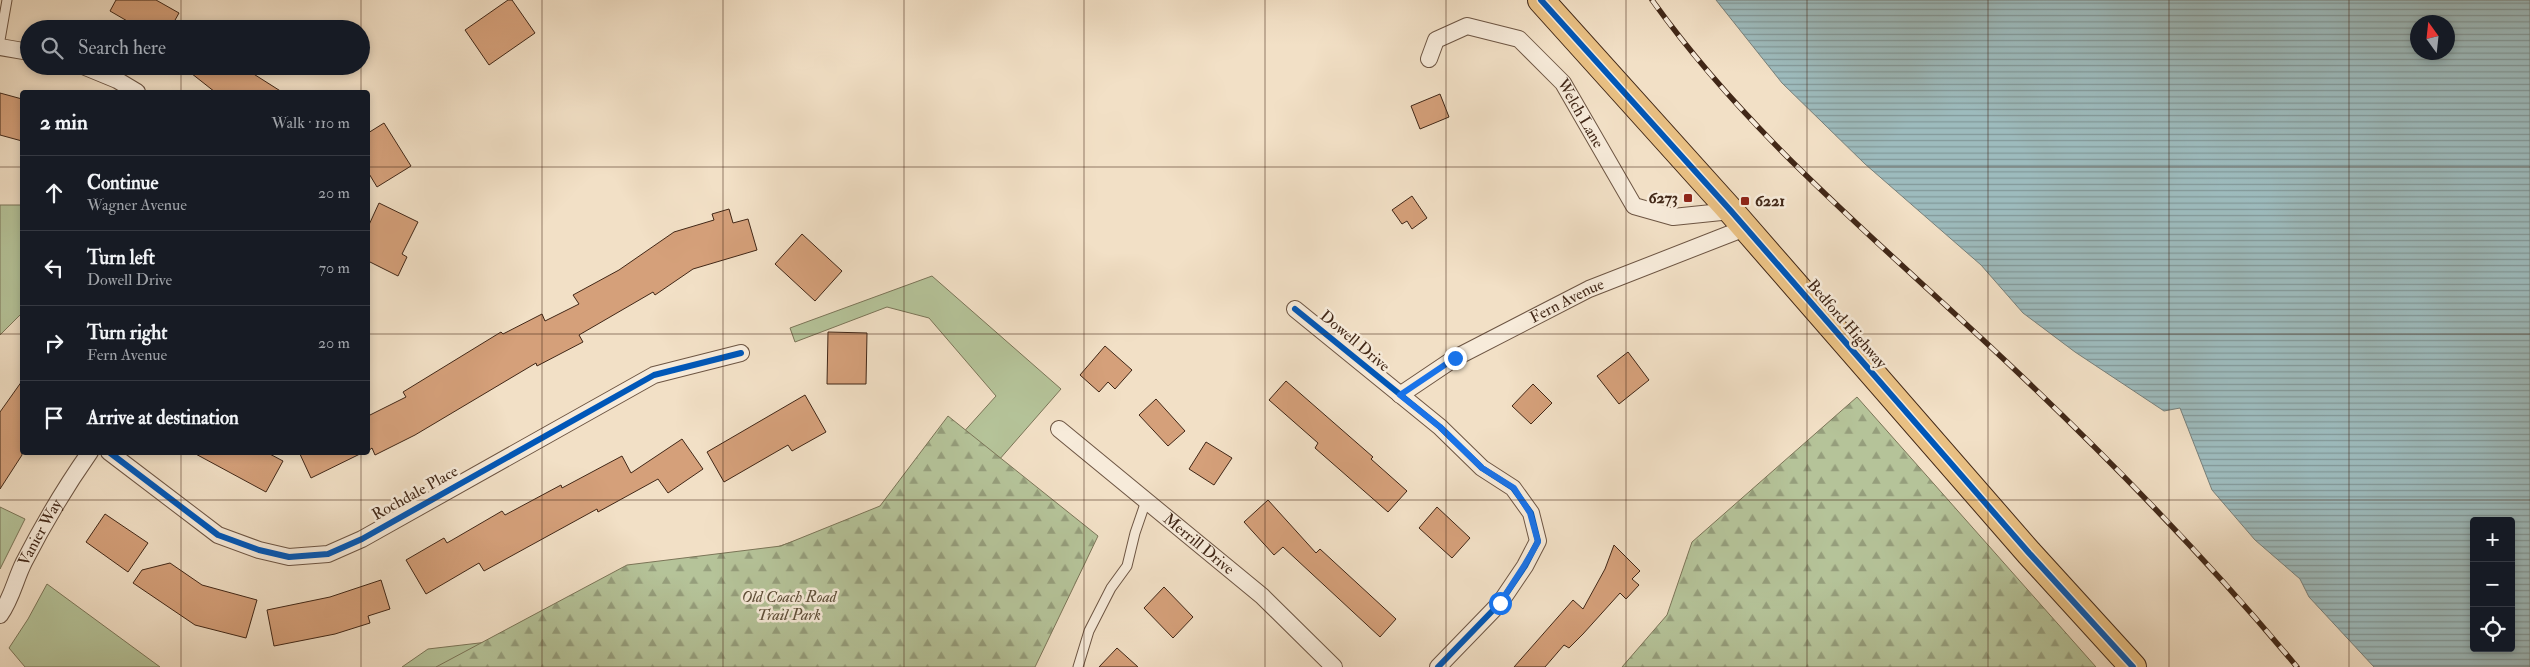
<!DOCTYPE html>
<html lang="en">
<head>
<meta charset="utf-8">
<style>
  body { margin:0; font-family:"IM FELL Double Pica",serif; background:#242831; color:#f1f3f6 }
  .controls { position:absolute; right:15px; bottom:15px; display:grid; overflow:hidden; border-radius:5px; box-shadow:0 2px 8px #0003 }
  .controls button { width:45px; height:45px; display:grid; place-items:center; padding:0; border:0; border-bottom:1px solid #363941; background:#171b24; color:#f1f3f6; font:25px sans-serif }
  .compass { position:absolute; left:2410px; top:15px; width:45px; height:45px; border-radius:50%; background:#171b24; box-shadow:0 2px 8px #0003; rotate:345deg }
  .stop { position:absolute; width:15px; height:15px; margin:-11px; border:4px solid #1a73e8; border-radius:50%; background:#fff }
  .stop.end { background:#1a73e8; border-color:#fff; box-shadow:0 1px 5px #0008 }
  .list { margin:0; padding:0; list-style:none }
  h2 { display:flex; justify-content:space-between; align-items:center; height:65px; margin:0; padding:0 20px; font-size:21px }
  h2 small { font-size:16px; font-weight:400; color:#9ea1a6 }
  .list li { display:grid; grid-template-columns:32px 1fr auto; gap:15px; align-items:center; box-sizing:border-box; height:75px; padding:0 20px; border-top:1px solid #363941 }
  .list b { display:block; font-size:19px; white-space:nowrap }
  .list p { margin:0; font-size:16px; white-space:nowrap; color:#9ea1a6 }
  .list em { font-size:16px; font-style:normal; color:#9ea1a6 }
  .icon { flex:none; width:28px; height:28px; fill:none; stroke:currentColor; stroke-width:2; stroke-linecap:round; stroke-linejoin:round }
  .map { position:relative; flex:none; width:2530px; height:667px; overflow:hidden }
  .search { position:absolute; background:#171b24; box-shadow:0 2px 8px #0003; left:20px; top:20px; width:350px; height:55px; display:flex; align-items:center; gap:12px; box-sizing:border-box; padding:0 18px; border-radius:28px; color:#9ea1a6; font-size:19px }
  .panel { position:absolute; background:#171b24; box-shadow:0 2px 8px #0003; left:20px; top:90px; width:350px; height:365px; border-radius:5px }
  .map>svg:first-child { display:block }
</style>
</head>
<body>
<div class="map">
<svg width="2530" height="667" viewBox="0 0 2530 667">
  <defs>
    <pattern id="forest-firs" width="22" height="20" patternUnits="userSpaceOnUse" patternTransform="scale(1.25)"><rect width="22" height="20" fill="#b5c399"/><path d="M5 1l3.5 6h-7zM16 11l3.5 6h-7z" fill="#959e7c"/></pattern>
    <pattern id="water-rules" width="6" height="5" patternUnits="userSpaceOnUse" patternTransform="scale(1.25)"><rect width="6" height="5" fill="#9dbbbd"/><path d="M0 2.5h6" fill="none" stroke="#829899"/></pattern>
  </defs>
  <rect width="100%" height="100%" fill="#f2e0c6"/>
  <filter id="stains"><feTurbulence type="fractalNoise" baseFrequency=".004" numOctaves="4"/><feColorMatrix values="0 0 0 0 .2 0 0 0 0 .09 0 0 0 0 .02 0 0 0 .5 -.17"/></filter>
  <radialGradient id="worn" r=".72"><stop offset=".6" stop-color="#630" stop-opacity="0"/><stop offset="1" stop-color="#630" stop-opacity=".3"/></radialGradient>
  <g fill="#b5c399" stroke="#7b7558">
    <polygon points="0,205 22,205 22,313 0,335"/>
    <polygon points="932,276 1061,389 818,667 402,667 428,649 505,640 897,506 996,396 929,318 887,307 795,342 790,328"/>
    <polygon points="0,507 25,519 0,569"/>
    <polygon points="47,584 160,667 25,667 9,648 28,619"/>
  </g>
  <g fill="url(#forest-firs)" stroke="#7b7558">
    <polygon points="1857,397 2096,667 1622,667 1667,615 1692,542"/>
    <polygon points="948,416 1098,536 1035,667 436,667 627,565 781,546 880,506"/>
  </g>
  <path fill="url(#water-rules)" stroke="#78807b" fill-rule="evenodd" d="M1716,0h814v667h-156l-65,-70 -9,-18 -45,-39 -43,-50 -32,-82 -16,3 -89,-59 -52,-39 -42,-48 -116,-101 -83,-81zM2418,22h30v30h-30zM2474,521h37v127h-37z"/>
  <g fill="#d5a07a" stroke="#412717">
    <polygon points="116,0 156,0 179,13 170,29 141,29 110,11"/>
    <polygon points="508,0 512,0 535,33 489,65 465,30"/>
    <polygon points="182,66 241,66 282,92 215,92"/>
    <polygon points="0,93 22,99 22,141 0,135"/>
    <polygon points="1440,94 1449,117 1420,129 1411,106"/>
    <polygon points="384,123 411,166 377,187 368,172 368,133"/>
    <polygon points="1412,196 1427,218 1412,229 1407,221 1402,224 1392,210"/>
    <polygon points="379,203 418,222 402,254 407,257 398,276 368,261 368,227"/>
    <polygon points="729,209 733,223 748,219 757,250 693,269 655,295 653,292 579,335 583,342 537,366 536,363 415,435 375,455 372,448 368,451 368,416 406,397 403,392 501,332 503,334 542,314 545,321 579,304 573,295 619,270 674,232 714,220 712,214"/>
    <polygon points="802,234 842,271 815,301 775,264"/>
    <polygon points="828,332 867,333 866,384 827,384"/>
    <polygon points="1105,346 1132,370 1115,389 1108,382 1099,392 1080,375"/>
    <polygon points="1628,352 1649,380 1619,404 1597,376"/>
    <polygon points="22,381 22,455 0,489 0,412"/>
    <polygon points="1286,381 1373,457 1371,459 1407,491 1388,512 1315,448 1318,443 1269,400"/>
    <polygon points="1533,384 1552,403 1531,424 1512,406"/>
    <polygon points="805,395 826,432 792,451 788,445 724,482 707,452"/>
    <polygon points="1156,399 1185,431 1168,446 1139,415"/>
    <polygon points="682,439 703,469 668,493 658,479 598,512 597,509 484,571 479,563 426,594 406,560 444,538 447,543 502,511 505,515 561,485 562,488 622,456 631,473"/>
    <polygon points="1206,442 1232,458 1214,485 1189,469"/>
    <polygon points="192,452 266,452 283,461 266,492"/>
    <polygon points="299,452 364,452 311,478"/>
    <polygon points="1268,500 1316,553 1320,549 1396,619 1380,637 1283,547 1274,555 1244,522"/>
    <polygon points="1437,507 1470,538 1452,558 1419,528"/>
    <polygon points="105,514 148,543 128,572 86,542"/>
    <polygon points="1614,545 1640,571 1632,579 1639,585 1626,599 1620,593 1583,634 1569,648 1564,645 1545,667 1514,667 1573,600 1583,609 1605,569"/>
    <polygon points="170,563 202,585 257,600 246,638 195,625 133,583 142,570"/>
    <polygon points="381,580 390,609 368,616 370,623 335,634 274,646 267,610 330,597"/>
    <polygon points="1164,587 1193,617 1173,638 1144,608"/>
    <polygon points="1117,648 1138,667 1099,667"/>
  </g>
  <g fill="none" stroke-linecap="round" stroke-linejoin="round">
    <defs>
      <g id="service">
        <polyline points="0,40 7,0"/>
        <polyline points="1078,667 1089,631 1111,588 1127,566 1135,533 1146,501"/>
      </g>
      <g id="minor">
        <polyline points="0,47 29,52"/>
        <path id="s1" d="M1429,59l7,-19 31,-14 52,13 44,44 71,123 39,11 58,-6"/>
        <polyline points="83,66 117,80 137,92"/>
        <polyline points="1295,309 1440,427 1482,468 1513,488 1531,513 1538,541 1525,566 1500,603 1438,667"/>
        <path id="s2" d="M1400,395l55,-37 134,-69 156,-61"/>
        <path id="s3" d="M1059,429l203,167 72,71"/>
        <polyline points="109,452 218,535 259,550 289,557 328,554 362,539 654,375 741,353"/>
        <path id="s4" d="M0,615c12,-17 15,-35 24,-53 20,-39 40,-73 66,-110"/>
      </g>
      <polyline id="primary" points="1541,0 1731,211 2029,553 2133,667"/>
    </defs>
    <use href="#service" stroke="#6d5543" stroke-width="11"/>
    <use href="#minor" stroke="#6d5543" stroke-width="18"/>
    <use href="#primary" stroke="#412717" stroke-width="28"/>
    <use href="#service" stroke="#f7ebda" stroke-width="9"/>
    <use href="#minor" stroke="#f7ebda" stroke-width="16"/>
    <use href="#primary" stroke="#e9c083" stroke-width="26"/>
    <defs>
      <path id="rail" d="M1652,0c93,130 212,229 328,337 112,104 219,212 317,330"/>
    </defs>
    <use href="#rail" stroke="#412717" stroke-width="5.5"/>
    <use href="#rail" stroke="#f7ebda" stroke-width="4" stroke-dasharray="11" stroke-linecap="butt"/>
    <defs>
      <g id="cycleway">
        <polyline points="1541,0 1731,211 2029,553 2133,667"/>
        <polyline points="1295,309 1440,427 1482,468 1513,488 1531,513 1538,541 1525,566 1500,603 1438,667"/>
        <polyline points="109,452 218,535 259,550 289,557 328,554 362,539 654,375 741,353"/>
      </g>
    </defs>
    <use href="#cycleway" stroke="#f7ebda" stroke-width="9"/>
    <use href="#cycleway" stroke="#0057b8" stroke-width="6"/>
  </g>
  <g fill="none" stroke-linecap="round" stroke-linejoin="round">
    <polyline stroke="#1a73e8" stroke-width="6" points="1455,358 1400,395 1440,427 1482,468 1514,488 1530,513 1538,542 1524,566 1500,603"/>
  </g>
  <path fill="none" stroke="#412717" stroke-width="1" stroke-opacity="0.55" d="M181,0v29M361,0v92M542,0v667M723,0v667M904,0v667M1084,0v667M1265,0v667M1446,0v667M1626,0v667M1807,0v667M1988,0v667M2169,0v667M2349,0v667M181,66v26M0,167h22M368,167h2162M0,334h22M368,334h2162M181,452v215M361,452v215M0,500h2530"/>
  <g fill="#8f2418" stroke="#f7ebda" stroke-width="2">
    <rect x="1683" y="193" width="10" height="10" rx="2.5"/>
    <rect x="1740" y="196" width="10" height="10" rx="2.5"/>
  </g>
  <g text-anchor="middle" dominant-baseline="central" stroke-width="5" stroke-linejoin="round" paint-order="stroke">
    <g font-size="16" fill="#412717" stroke="#f7ebda">
      <text stroke="none"><textPath href="#s1" startOffset="205">Welch Lane</textPath></text>
      <text stroke="none"><textPath href="#s2" startOffset="192">Fern Avenue</textPath></text>
      <text transform="translate(1847 324) rotate(49)">Bedford Highway</text>
      <text transform="translate(1355 341) rotate(40)">Dowell Drive</text>
      <text transform="translate(415 493) rotate(-29)">Rochdale Place</text>
      <text stroke="none"><textPath href="#s4" startOffset="92">Vanier Way</textPath></text>
      <text stroke="none"><textPath href="#s3" startOffset="181">Merrill Drive</textPath></text>
    </g>
    <g font-size="16" font-weight="bold" fill="#412717" stroke="#f7ebda" text-anchor="end">
      <text x="1678" y="198">6273</text>
      <text x="1755" y="201" text-anchor="start">6221</text>
    </g>
    <g font-size="16" font-style="italic" fill="#5e4e38" stroke="#f7ebda">
      <text x="789" y="597">Old Coach Road<tspan x="789" dy="18">Trail Park</tspan></text>
    </g>
  </g>
  <rect width="100%" height="100%" filter="url(#stains)"/>
  <rect width="100%" height="100%" fill="url(#worn)"/>
</svg>
<div class="controls">
<button>+</button>
<button>−</button>
<button><svg class="icon" aria-label="locate" viewBox="0 0 24 24"><circle cx="12" cy="12" r="6"/><path d="M12 2v4M12 18v4M2 12h4M18 12h4"/></svg></button>
</div>
<svg class="compass" viewBox="-18 -18 36 36"><path d="M0-13l5 13h-10z" fill="#e53935"/><path d="M0 13l5-13h-10z" fill="#9ea1a6"/></svg>
<div class="stop" style="left:1500px;top:603px"></div>
<div class="stop end" style="left:1455px;top:358px"></div>
<div class="search"><svg class="icon" aria-label="search" viewBox="0 0 24 24"><circle cx="10" cy="10" r="6"/><path d="M15 15l6 6"/></svg>Search here</div>
<section class="panel">
<h2>2 min<small>Walk · 110 m</small></h2>
<ul class="list">
<li><svg class="icon" aria-label="ahead" viewBox="0 0 24 24"><path d="M12 20V5M6 11l6-6 6 6"/></svg><div><b>Continue</b><p>Wagner Avenue</p></div><em>20 m</em></li>
<li><svg class="icon" aria-label="left" viewBox="0 0 24 24"><path d="M17 20v-9H6M10 6l-5 5 5 5"/></svg><div><b>Turn left</b><p>Dowell Drive</p></div><em>70 m</em></li>
<li><svg class="icon" aria-label="right" viewBox="0 0 24 24"><path d="M7 20v-9h11M14 6l5 5-5 5"/></svg><div><b>Turn right</b><p>Fern Avenue</p></div><em>20 m</em></li>
<li><svg class="icon" aria-label="arrive" viewBox="0 0 24 24"><path d="M6 21V4h12l-3 4 3 4H6"/></svg><div><b>Arrive at destination</b></div></li>
</ul>
</section>
</div>
</body>
</html>
